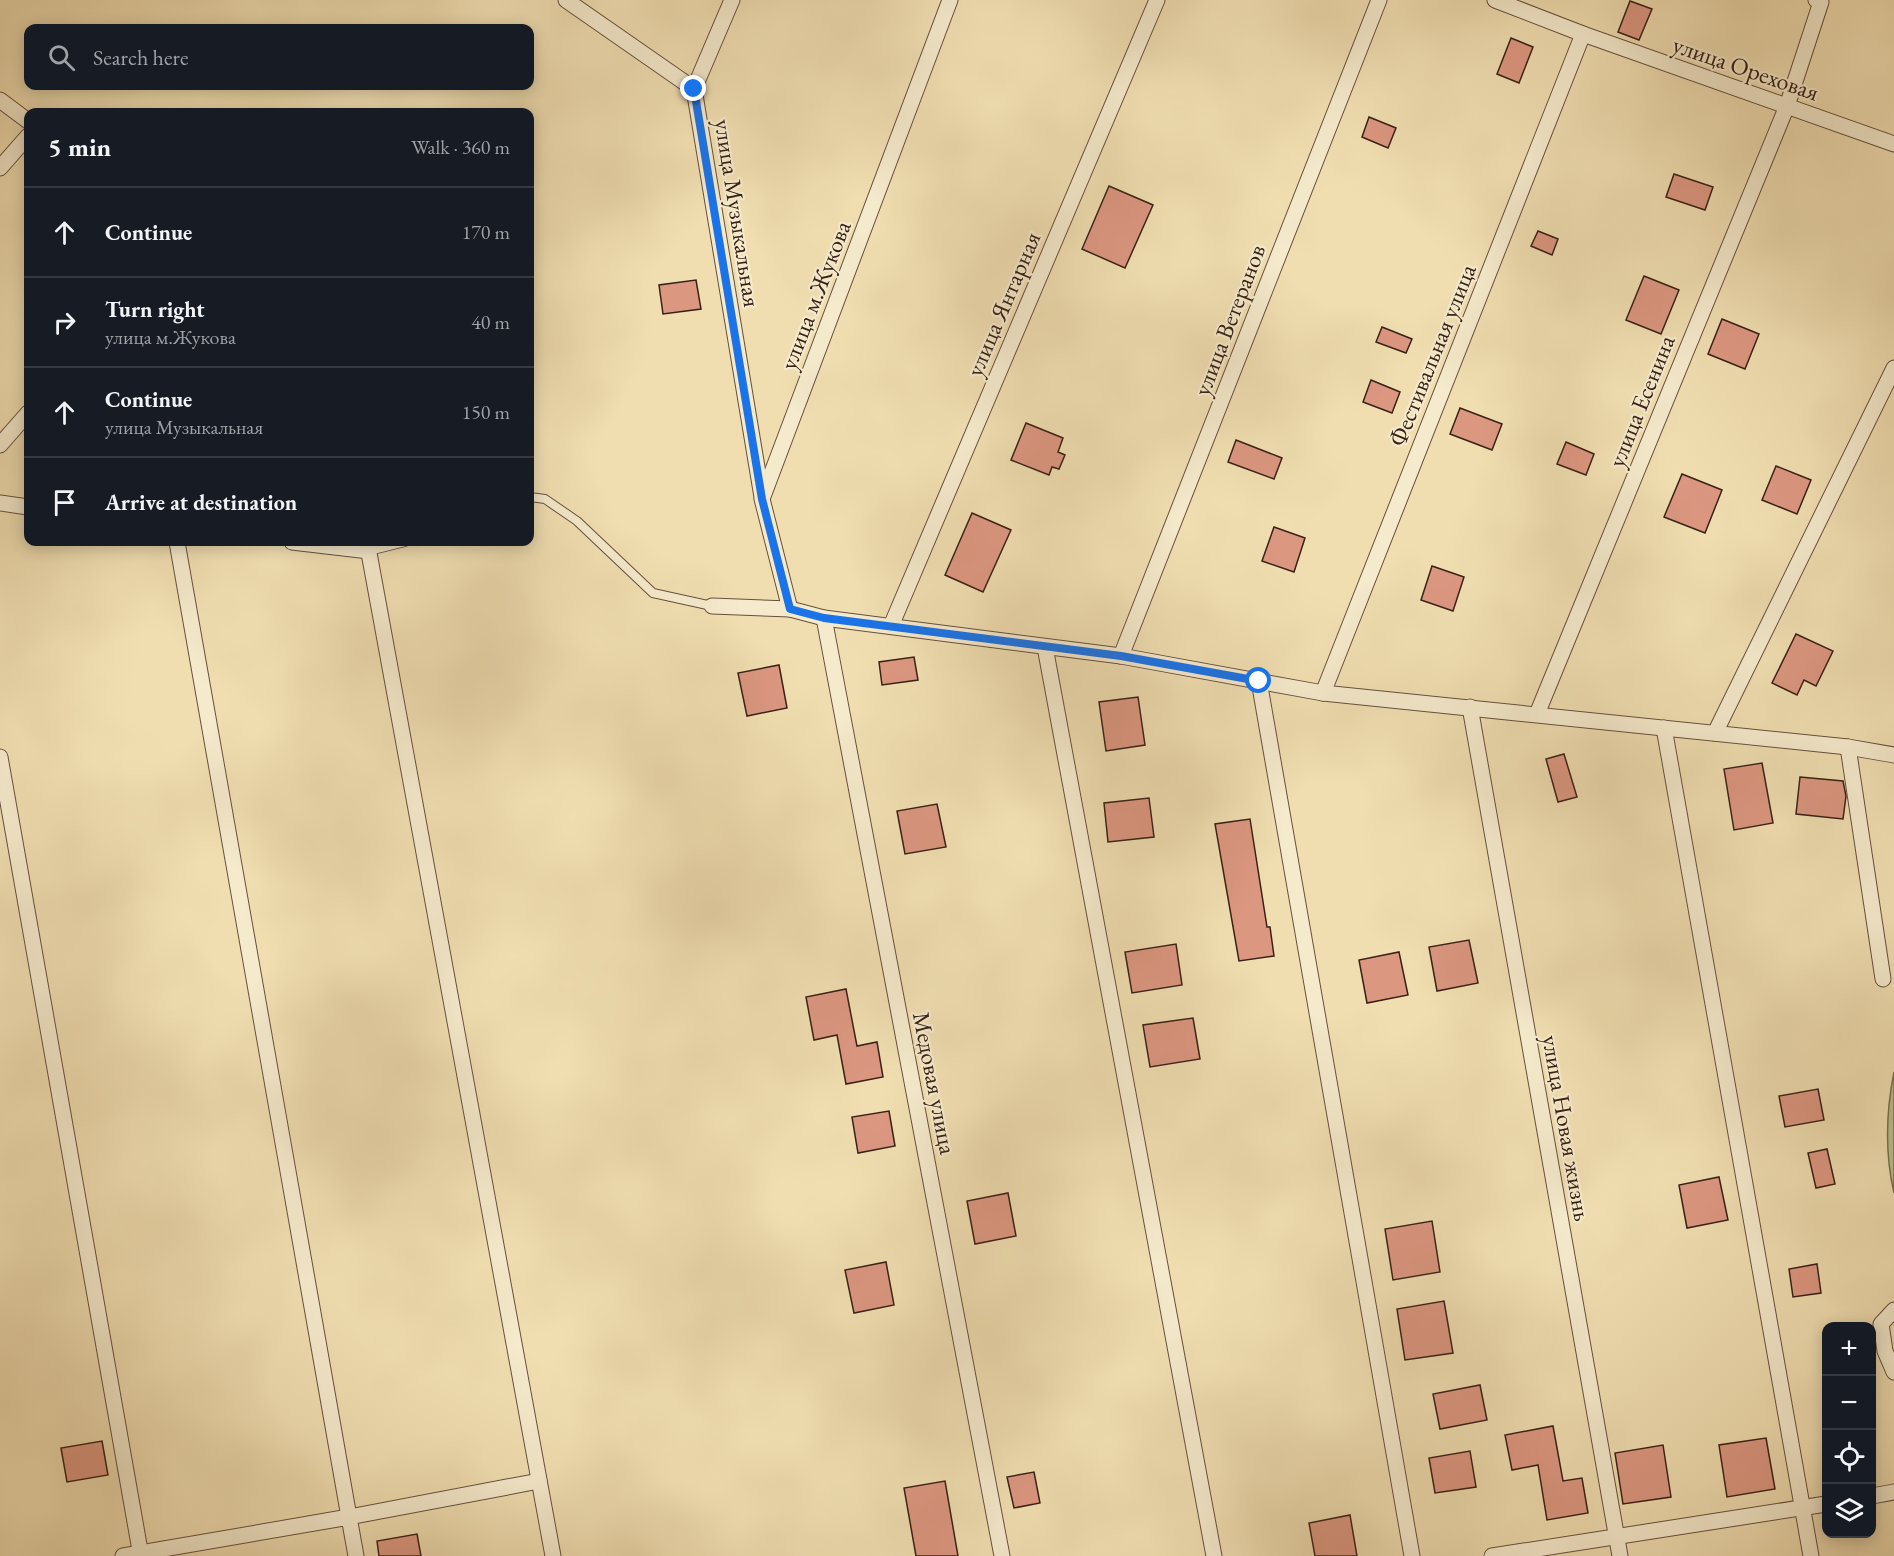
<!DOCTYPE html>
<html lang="en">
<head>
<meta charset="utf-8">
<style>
  body { margin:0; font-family:"EB Garamond",serif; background:#20242c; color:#f1f3f6 }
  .controls { position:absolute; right:18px; bottom:18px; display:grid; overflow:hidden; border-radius:12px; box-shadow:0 3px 15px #0003 }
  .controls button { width:54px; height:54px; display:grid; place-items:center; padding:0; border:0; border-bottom:2px solid #363941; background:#171b24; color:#f1f3f6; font:30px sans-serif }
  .stop { position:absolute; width:18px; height:18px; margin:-14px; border:4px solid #1a73e8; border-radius:50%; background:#fff }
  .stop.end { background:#1a73e8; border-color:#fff; box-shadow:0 2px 6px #0008 }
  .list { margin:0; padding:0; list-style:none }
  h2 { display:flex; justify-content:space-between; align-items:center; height:78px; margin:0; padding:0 24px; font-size:26px }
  h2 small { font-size:20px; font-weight:400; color:#9ea1a6 }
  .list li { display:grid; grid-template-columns:39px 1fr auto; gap:18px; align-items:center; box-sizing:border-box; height:90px; padding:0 24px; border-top:2px solid #363941 }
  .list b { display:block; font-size:22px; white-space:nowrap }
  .list p { margin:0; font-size:20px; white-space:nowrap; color:#9ea1a6 }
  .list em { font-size:20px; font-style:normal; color:#9ea1a6 }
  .icon { flex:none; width:33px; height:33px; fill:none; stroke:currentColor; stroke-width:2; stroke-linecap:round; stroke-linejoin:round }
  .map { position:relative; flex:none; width:1894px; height:1556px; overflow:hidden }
  .search { position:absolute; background:#171b24; box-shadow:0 3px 15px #0003; left:24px; top:24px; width:510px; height:66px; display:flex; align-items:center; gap:15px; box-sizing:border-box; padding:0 21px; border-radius:12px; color:#9ea1a6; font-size:22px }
  .panel { position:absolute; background:#171b24; box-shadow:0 3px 15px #0003; left:24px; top:108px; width:510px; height:438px; border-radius:12px }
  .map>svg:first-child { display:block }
</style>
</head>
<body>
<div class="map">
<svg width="1894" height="1556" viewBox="0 0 1894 1556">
  <rect width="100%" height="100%" fill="#f0deb1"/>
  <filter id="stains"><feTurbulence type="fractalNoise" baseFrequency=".00333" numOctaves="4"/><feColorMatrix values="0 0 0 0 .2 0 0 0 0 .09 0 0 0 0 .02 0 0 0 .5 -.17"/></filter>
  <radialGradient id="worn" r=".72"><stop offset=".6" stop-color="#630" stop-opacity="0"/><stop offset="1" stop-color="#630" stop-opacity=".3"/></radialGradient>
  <path fill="#b8c18d" stroke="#787152" stroke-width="1.5" d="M1894,1072v121c-9,-39 -8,-81 0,-121z"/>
  <g fill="#dc9781" stroke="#382116" stroke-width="1.5">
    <polygon points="1630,1 1652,9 1639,40 1618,32"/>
    <polygon points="1511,38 1533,47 1519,83 1497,74"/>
    <polygon points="1369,117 1396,128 1388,148 1362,137"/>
    <polygon points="1674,174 1713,187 1705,210 1666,197"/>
    <polygon points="1109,186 1153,205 1125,268 1082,249"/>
    <polygon points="1538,231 1558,239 1552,255 1531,246"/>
    <polygon points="1644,276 1679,290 1661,334 1626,320"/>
    <polygon points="696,280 701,309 663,314 659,285"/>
    <polygon points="1722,319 1759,334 1745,369 1708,354"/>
    <polygon points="1382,327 1412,339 1406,353 1376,342"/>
    <polygon points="1371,380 1400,392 1392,413 1363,402"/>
    <polygon points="1460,408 1502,424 1492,450 1450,434"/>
    <polygon points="1026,423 1063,438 1058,452 1065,455 1059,469 1052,467 1049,475 1011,460"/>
    <polygon points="1236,440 1282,458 1274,479 1228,462"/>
    <polygon points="1566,442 1594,454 1586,475 1557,464"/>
    <polygon points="1776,466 1811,480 1797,514 1762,500"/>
    <polygon points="1682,474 1722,490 1705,533 1664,517"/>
    <polygon points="972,513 1011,530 983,592 945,575"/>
    <polygon points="1274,527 1305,538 1294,572 1262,561"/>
    <polygon points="1432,566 1464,577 1453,611 1421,600"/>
    <polygon points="1796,634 1833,651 1816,686 1804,680 1797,695 1772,683"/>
    <polygon points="914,657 918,680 882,685 879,662"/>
    <polygon points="779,665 787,708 747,716 738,673"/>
    <polygon points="1138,697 1145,745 1106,751 1099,702"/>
    <polygon points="1564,754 1577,797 1558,802 1546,759"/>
    <polygon points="1762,763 1773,823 1734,830 1724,769"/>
    <polygon points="1800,777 1843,781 1846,796 1843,819 1796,814"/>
    <polygon points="1149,798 1154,837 1108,842 1104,803"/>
    <polygon points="937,804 946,847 905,854 897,811"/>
    <polygon points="1250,819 1267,927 1270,927 1274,956 1239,961 1215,824"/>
    <polygon points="1469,940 1478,983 1437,991 1429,947"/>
    <polygon points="1176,944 1182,985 1132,993 1125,952"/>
    <polygon points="1399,952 1408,995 1367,1003 1359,960"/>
    <polygon points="846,989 857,1046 877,1042 883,1077 846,1084 837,1035 814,1040 806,997"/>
    <polygon points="1193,1018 1200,1059 1150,1067 1143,1025"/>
    <polygon points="1818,1089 1824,1120 1785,1127 1779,1096"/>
    <polygon points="889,1111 895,1146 858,1153 852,1117"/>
    <polygon points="1827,1149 1835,1184 1816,1188 1808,1153"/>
    <polygon points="1719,1177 1728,1220 1687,1228 1679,1185"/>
    <polygon points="1008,1193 1016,1236 975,1244 967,1201"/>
    <polygon points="1432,1221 1440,1272 1393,1280 1385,1229"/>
    <polygon points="886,1262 894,1305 854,1313 845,1270"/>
    <polygon points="1817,1264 1821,1293 1793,1297 1789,1269"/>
    <polygon points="1444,1301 1453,1353 1405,1360 1397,1309"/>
    <polygon points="1480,1385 1487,1420 1440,1429 1433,1394"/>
    <polygon points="1553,1426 1563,1481 1582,1478 1588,1513 1547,1520 1538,1465 1512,1470 1505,1435"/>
    <polygon points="1766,1438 1775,1489 1727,1497 1719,1445"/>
    <polygon points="102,1441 108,1475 67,1482 61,1448"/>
    <polygon points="1663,1445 1671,1497 1623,1504 1615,1453"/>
    <polygon points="1470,1451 1476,1487 1435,1493 1429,1458"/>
    <polygon points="1034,1472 1040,1503 1014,1508 1007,1477"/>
    <polygon points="945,1481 958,1556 916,1556 904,1488"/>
    <polygon points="1350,1515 1357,1556 1315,1556 1309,1523"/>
    <polygon points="417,1534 421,1556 379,1556 377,1541"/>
  </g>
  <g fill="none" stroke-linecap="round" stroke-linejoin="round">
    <defs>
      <g id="lane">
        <polyline points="530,497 545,499 577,521 653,593 712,606"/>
        <polyline points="369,551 405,542"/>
      </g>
      <g id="street">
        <polyline points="566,0 694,89 762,497"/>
        <polyline points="1495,0 1583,34 1894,144"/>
        <polyline points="694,89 732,0"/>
        <polyline points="0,100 28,121"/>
        <polyline points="0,168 28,136"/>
        <polyline points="0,445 28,413"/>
        <polyline points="0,503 28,507"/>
        <polyline points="177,542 349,1517 539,1481"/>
        <polyline points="292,542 369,551"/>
        <polyline points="367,542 553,1556"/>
        <polyline points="712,606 790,609 824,618 1121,656 1323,693 1848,747 1894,755"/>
        <polyline points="790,609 762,499 950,0"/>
        <polyline points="824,618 1002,1556"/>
        <polyline points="891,626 1157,0"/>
        <polyline points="1045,647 1214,1556"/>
        <polyline points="1121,656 1379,0"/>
        <polyline points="1259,681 1412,1556"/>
        <polyline points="1323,693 1583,34"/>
        <polyline points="1470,707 1620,1556"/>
        <polyline points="1537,714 1787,106 1821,2 1816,0"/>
        <polyline points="1664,728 1811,1556"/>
        <polyline points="1715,733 1894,368"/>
        <polyline points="1848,747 1883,979"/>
        <polyline points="0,757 141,1556"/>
        <polyline points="1894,1310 1881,1324 1885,1351 1894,1372"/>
        <polyline points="1872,1496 1894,1492"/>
        <polyline points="123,1556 349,1517 356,1556"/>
        <polyline points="1492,1556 1826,1504"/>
      </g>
    </defs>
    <use href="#lane" stroke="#66503d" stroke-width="10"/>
    <use href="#street" stroke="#66503d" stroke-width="17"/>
    <use href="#lane" stroke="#f5eacc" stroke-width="8"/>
    <use href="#street" stroke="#f5eacc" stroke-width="15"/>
  </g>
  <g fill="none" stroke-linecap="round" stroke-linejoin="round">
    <polyline stroke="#1a73e8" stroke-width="8" points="694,89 762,499 790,609 824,618 1121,656 1259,681"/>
  </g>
  <g text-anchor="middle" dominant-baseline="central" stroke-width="4.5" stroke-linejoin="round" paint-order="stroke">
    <g font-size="24" fill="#382116" stroke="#f5eacc">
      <text transform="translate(1746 68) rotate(19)">улица Ореховая</text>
      <text transform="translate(738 213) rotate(81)">улица Музыкальная</text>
      <text transform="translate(815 295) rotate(-69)">улица м.Жукова</text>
      <text transform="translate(1003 304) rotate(-67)">улица Янтарная</text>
      <text transform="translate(1229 320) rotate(-69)">улица Ветеранов</text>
      <text transform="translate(1432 355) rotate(-68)">Фестивальная улица</text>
      <text transform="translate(1641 401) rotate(-68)">улица Есенина</text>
      <text transform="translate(935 1083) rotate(79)">Медовая улица</text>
      <text transform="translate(1567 1128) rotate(80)">улица Новая жизнь</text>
    </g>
  </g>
  <rect width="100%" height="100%" filter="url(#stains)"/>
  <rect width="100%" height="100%" fill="url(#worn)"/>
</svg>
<div class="controls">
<button>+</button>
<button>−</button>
<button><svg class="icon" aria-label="locate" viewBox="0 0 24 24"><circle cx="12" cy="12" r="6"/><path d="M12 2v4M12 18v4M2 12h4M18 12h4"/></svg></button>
<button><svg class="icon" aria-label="layers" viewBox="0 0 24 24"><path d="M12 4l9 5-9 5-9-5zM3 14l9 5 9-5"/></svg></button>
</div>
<div class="stop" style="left:1259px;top:681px"></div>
<div class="stop end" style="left:694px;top:89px"></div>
<div class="search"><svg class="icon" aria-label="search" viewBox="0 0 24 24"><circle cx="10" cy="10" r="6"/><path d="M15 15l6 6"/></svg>Search here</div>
<section class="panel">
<h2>5 min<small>Walk · 360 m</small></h2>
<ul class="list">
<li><svg class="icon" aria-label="ahead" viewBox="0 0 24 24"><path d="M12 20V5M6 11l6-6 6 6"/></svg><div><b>Continue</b></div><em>170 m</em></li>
<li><svg class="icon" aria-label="right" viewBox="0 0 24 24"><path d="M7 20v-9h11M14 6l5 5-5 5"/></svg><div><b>Turn right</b><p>улица м.Жукова</p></div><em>40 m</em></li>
<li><svg class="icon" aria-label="ahead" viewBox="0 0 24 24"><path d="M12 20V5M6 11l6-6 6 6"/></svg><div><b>Continue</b><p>улица Музыкальная</p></div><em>150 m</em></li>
<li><svg class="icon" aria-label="arrive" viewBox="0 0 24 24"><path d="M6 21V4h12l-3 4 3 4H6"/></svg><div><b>Arrive at destination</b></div></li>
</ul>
</section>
</div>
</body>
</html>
